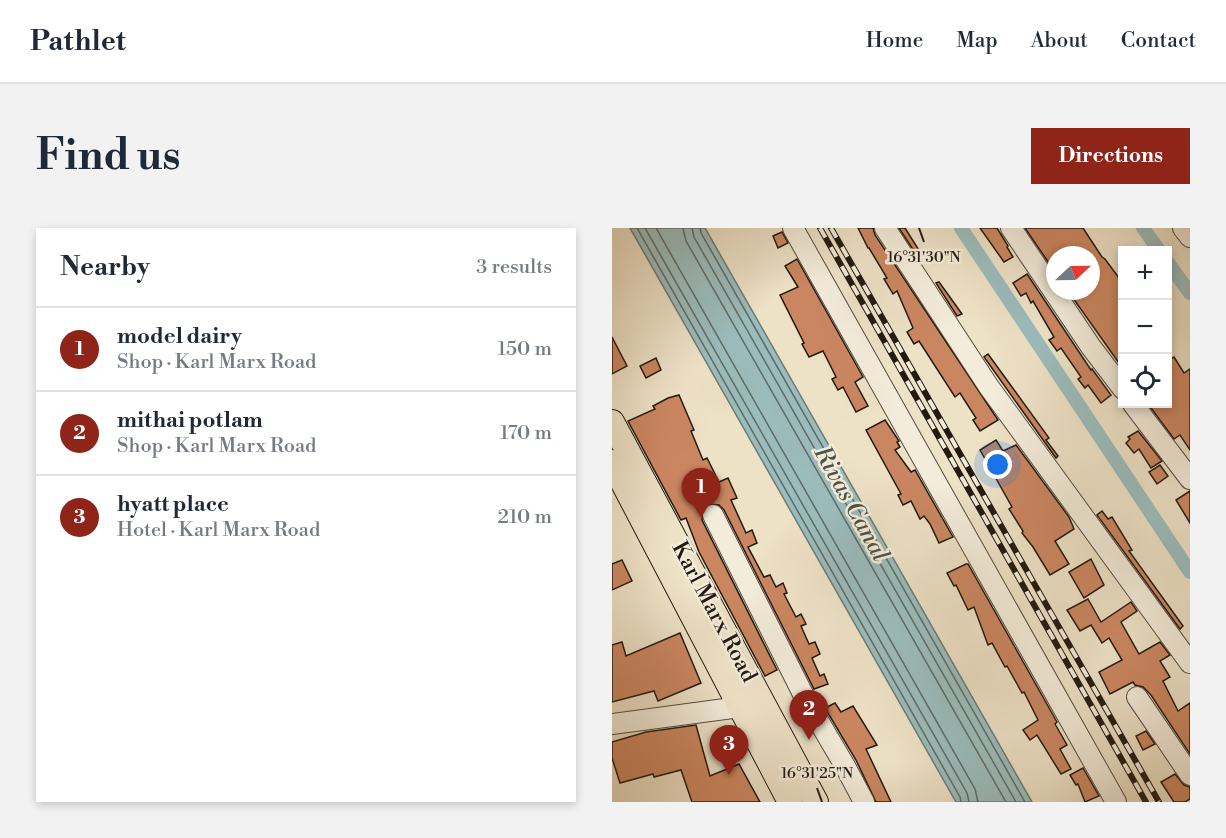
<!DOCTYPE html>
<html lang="en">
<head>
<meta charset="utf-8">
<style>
  body { margin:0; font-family:"Libre Bodoni",serif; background:#f2f2f3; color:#1f2937 }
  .controls { position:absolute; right:18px; top:18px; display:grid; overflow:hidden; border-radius:0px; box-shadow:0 3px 9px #0003 }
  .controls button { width:54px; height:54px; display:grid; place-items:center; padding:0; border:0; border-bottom:2px solid #e0e1e3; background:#fff; color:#1f2937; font:30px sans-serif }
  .compass { position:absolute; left:434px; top:18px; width:54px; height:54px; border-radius:50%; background:#fff; box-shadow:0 3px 9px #0003; rotate:68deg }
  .you { position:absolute; left:386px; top:237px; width:21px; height:21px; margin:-15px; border:4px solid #fff; border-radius:50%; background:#1a73e8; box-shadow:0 0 0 9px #1a73e833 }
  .badge { display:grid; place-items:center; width:39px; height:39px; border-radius:50%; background:#8f2418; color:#fff; font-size:20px; font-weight:700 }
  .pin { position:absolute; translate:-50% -50px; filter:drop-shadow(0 2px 3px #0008) }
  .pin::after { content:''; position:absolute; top:32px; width:21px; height:18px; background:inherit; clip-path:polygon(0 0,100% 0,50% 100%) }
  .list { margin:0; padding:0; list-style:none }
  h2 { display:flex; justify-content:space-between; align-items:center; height:78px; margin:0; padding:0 24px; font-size:26px }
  h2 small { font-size:20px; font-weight:400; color:#747a83 }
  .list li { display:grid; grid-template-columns:39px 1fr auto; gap:18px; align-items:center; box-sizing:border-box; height:84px; padding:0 24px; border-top:2px solid #e0e1e3 }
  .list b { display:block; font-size:22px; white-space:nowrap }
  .list p { margin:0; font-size:20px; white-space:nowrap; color:#747a83 }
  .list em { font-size:20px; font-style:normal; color:#747a83 }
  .icon { flex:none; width:33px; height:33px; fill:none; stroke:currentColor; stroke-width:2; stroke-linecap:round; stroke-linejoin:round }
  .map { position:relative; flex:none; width:578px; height:574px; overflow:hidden; border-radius:0px }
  header { display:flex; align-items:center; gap:36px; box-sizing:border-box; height:84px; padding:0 30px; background:#fff; border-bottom:2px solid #e0e1e3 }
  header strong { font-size:28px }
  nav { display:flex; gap:33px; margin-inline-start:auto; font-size:21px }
  .intro { display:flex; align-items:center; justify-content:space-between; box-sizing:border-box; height:144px; padding:0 36px }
  h1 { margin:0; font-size:42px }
  .button { padding:15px 27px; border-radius:0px; background:#8f2418; color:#fff; font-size:21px; font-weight:700 }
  main { display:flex; gap:36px; padding:0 36px }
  aside { flex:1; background:#fff; border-radius:0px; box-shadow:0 3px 9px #0003 }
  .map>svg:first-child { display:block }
</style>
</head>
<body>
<header>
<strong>Pathlet</strong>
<nav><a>Home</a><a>Map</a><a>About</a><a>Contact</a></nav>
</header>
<div class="intro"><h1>Find us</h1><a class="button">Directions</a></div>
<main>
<aside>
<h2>Nearby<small>3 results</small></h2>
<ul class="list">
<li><span class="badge">1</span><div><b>model dairy</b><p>Shop · Karl Marx Road</p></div><em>150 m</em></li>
<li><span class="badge">2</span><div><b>mithai potlam</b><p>Shop · Karl Marx Road</p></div><em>170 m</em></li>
<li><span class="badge">3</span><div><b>hyatt place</b><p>Hotel · Karl Marx Road</p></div><em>210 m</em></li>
</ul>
</aside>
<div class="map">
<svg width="578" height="574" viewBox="0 0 578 574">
  <rect width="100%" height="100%" fill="#ede1c6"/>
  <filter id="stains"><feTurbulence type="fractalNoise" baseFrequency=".00333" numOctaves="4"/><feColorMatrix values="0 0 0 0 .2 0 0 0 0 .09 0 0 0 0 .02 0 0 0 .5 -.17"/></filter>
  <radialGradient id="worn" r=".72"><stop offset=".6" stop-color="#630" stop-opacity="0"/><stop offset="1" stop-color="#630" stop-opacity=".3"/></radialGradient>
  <polygon fill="#9bbcbc" stroke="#6b7b77" stroke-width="1.5" points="18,0 93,0 420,574 344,574"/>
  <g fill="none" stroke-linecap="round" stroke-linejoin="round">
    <g stroke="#5e6b66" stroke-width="1.5">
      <polyline points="25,0 348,569 349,574"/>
      <polyline points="33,0 355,565 357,574"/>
      <polyline points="44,0 363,561 366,574"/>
      <polyline points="71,0 74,13 394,574"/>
      <polyline points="80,0 82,9 404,574"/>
      <polyline points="88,0 89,5 413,574"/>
    </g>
    <g stroke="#9bbcbc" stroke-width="14">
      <polyline points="349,0 578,344"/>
      <polyline points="531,0 547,22"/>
      <polyline points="556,35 578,65"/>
    </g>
  </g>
  <g fill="#ca8660" stroke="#221a10" stroke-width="1.5">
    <polygon points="246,0 261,0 263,7 386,192 368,203 361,192 364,190 348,165 343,169 307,113 302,116 295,104 301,100 285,63 281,66 272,51 275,50 257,20 256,20"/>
    <polygon points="287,0 293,0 310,27 306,29"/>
    <polygon points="368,0 385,0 396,18 395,19 401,29 392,34"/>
    <polygon points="413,0 471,0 490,29 493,31 510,54 510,132 507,135 456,63 479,63 479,27 443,27 443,44"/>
    <polygon points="170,4 176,15 166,20 161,8"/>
    <polygon points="185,31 251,149 243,154 256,178 244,184 231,159 226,162 220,151 224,149 211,123 197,129 190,116 192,115 168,67 186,59 173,38"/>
    <polygon points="415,46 479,142 480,141 499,167 489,175 476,157 473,160 466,151 469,149 449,120 445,123 437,112 442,109 421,73 419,75 414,65 409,68 401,55"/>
    <polygon points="327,54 350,86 345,88 324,55"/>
    <polygon points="0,109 15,138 0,146"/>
    <polygon points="376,126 437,210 434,212 446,228 444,230 372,129"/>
    <polygon points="562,129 572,145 578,141 578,222 568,207 562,211 536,176 555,176 555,133"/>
    <polygon points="44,130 49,142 34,150 28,138"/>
    <polygon points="67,167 82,202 79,203 91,232 95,230 107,254 116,250 125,270 119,272 134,305 140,302 145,315 136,319 152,349 158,347 164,359 171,355 175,365 172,366 184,389 189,386 194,396 189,398 197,416 203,414 208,426 200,430 208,448 212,446 216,456 202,461 112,282 107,277 96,276 91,281 90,292 165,442 153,448 87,324 74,290 69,292 16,193 43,181 41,178 56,170"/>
    <polygon points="273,192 287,213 285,214 288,219 283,222 299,244 303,242 341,309 327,315 318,296 312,288 308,291 299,273 291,277 286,267 289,266 254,202"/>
    <polygon points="526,203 550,233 539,240 527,221 522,225 514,215 518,211 516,209"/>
    <polygon points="384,212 391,223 404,217 457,289 462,301 443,313 457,336 438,347 421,319 410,305 411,303 397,281 400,279 368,222"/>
    <polygon points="548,237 556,248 545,256 537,244"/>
    <polygon points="578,263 578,295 564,272"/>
    <polygon points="490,283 496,291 500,289 520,322 517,323 571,398 568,401 485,287"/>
    <polygon points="479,331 492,357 472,370 457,344"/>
    <polygon points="10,332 20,353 0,362 0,336"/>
    <polygon points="354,336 356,336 445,494 443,496 455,517 448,521 459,541 449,546 425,507 418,512 411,502 426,492 412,464 410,465 395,438 393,439 380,415 376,417 362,379 356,382 344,357 342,358 335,345"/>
    <polygon points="476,371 489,394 519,374 525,383 509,394 527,426 548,414 558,427 548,433 558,449 551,453 566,483 578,475 578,526 539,467 531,459 523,457 521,454 498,466 487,444 510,432 497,410 490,415 479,397 468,403 455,382"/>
    <polygon points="68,405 89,455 46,473 42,463 0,474 0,417 10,414 14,428"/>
    <polygon points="223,475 229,484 241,478 265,517 254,521 279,574 264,574 244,532 213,480"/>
    <polygon points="84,497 98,548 127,536 148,574 80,574 69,542 42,549 41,546 8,555 0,530 0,514 34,504"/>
    <polygon points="534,503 543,516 531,522 524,508"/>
    <polygon points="471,540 487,568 473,574 466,556 464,557 458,547"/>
    <polygon points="563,546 572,557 578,559 578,571 573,574 562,574 549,554"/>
  </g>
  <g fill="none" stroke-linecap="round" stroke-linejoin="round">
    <defs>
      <g id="minor">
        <polyline points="181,0 504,574"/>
        <polyline points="273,0 377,159 578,435"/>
        <polyline points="399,0 479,119 511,161"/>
        <polyline points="571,0 578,9"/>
        <polyline points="521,176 578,251"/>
        <polyline points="101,287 193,470 233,538 252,574"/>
        <polyline points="525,469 578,547"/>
        <polyline points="0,496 128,479"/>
      </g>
      <g id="major">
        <polyline points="0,194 204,574"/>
        <polyline points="0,234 178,574"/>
      </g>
    </defs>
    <use href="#minor" stroke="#554c3e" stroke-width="22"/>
    <use href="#major" stroke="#221a10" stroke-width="26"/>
    <use href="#minor" stroke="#f3ecda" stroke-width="20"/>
    <use href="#major" stroke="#ede1c6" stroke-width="24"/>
    <defs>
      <g id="rail">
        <polyline points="208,0 534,574"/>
        <polyline points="219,0 547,574"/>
      </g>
    </defs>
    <use href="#rail" stroke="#221a10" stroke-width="6"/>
    <use href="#rail" stroke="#f3ecda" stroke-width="4" stroke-dasharray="11" stroke-linecap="butt"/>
  </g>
  <path fill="none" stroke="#221a10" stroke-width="2" d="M307,0l5,14M205,560l5,14"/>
  <g text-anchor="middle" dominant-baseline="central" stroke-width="5" stroke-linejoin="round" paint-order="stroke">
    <g font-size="22" fill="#221a10" stroke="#f3ecda">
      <text transform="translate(102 384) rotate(62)">Karl Marx Road</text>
    </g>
    <g font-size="24" font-style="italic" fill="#4c534c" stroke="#f3ecda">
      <text transform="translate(239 276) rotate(61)">Rivas Canal</text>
    </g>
  </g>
  <g font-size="15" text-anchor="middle" fill="#221a10" stroke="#f3ecda" stroke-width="5" stroke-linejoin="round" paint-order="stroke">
    <text x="312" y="34">16°31'30"N</text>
    <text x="205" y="550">16°31'25"N</text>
  </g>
  <rect width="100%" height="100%" filter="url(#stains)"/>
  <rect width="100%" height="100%" fill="url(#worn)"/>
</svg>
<div class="controls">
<button>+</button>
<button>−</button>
<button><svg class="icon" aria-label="locate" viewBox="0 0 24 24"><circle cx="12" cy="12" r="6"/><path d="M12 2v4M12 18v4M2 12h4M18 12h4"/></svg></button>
</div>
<svg class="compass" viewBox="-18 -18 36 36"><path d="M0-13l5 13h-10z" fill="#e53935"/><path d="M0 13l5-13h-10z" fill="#747a83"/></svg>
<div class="you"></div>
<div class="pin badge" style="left:89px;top:290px">1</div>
<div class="pin badge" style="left:197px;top:512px">2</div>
<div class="pin badge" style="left:117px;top:547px">3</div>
</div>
</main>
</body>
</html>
